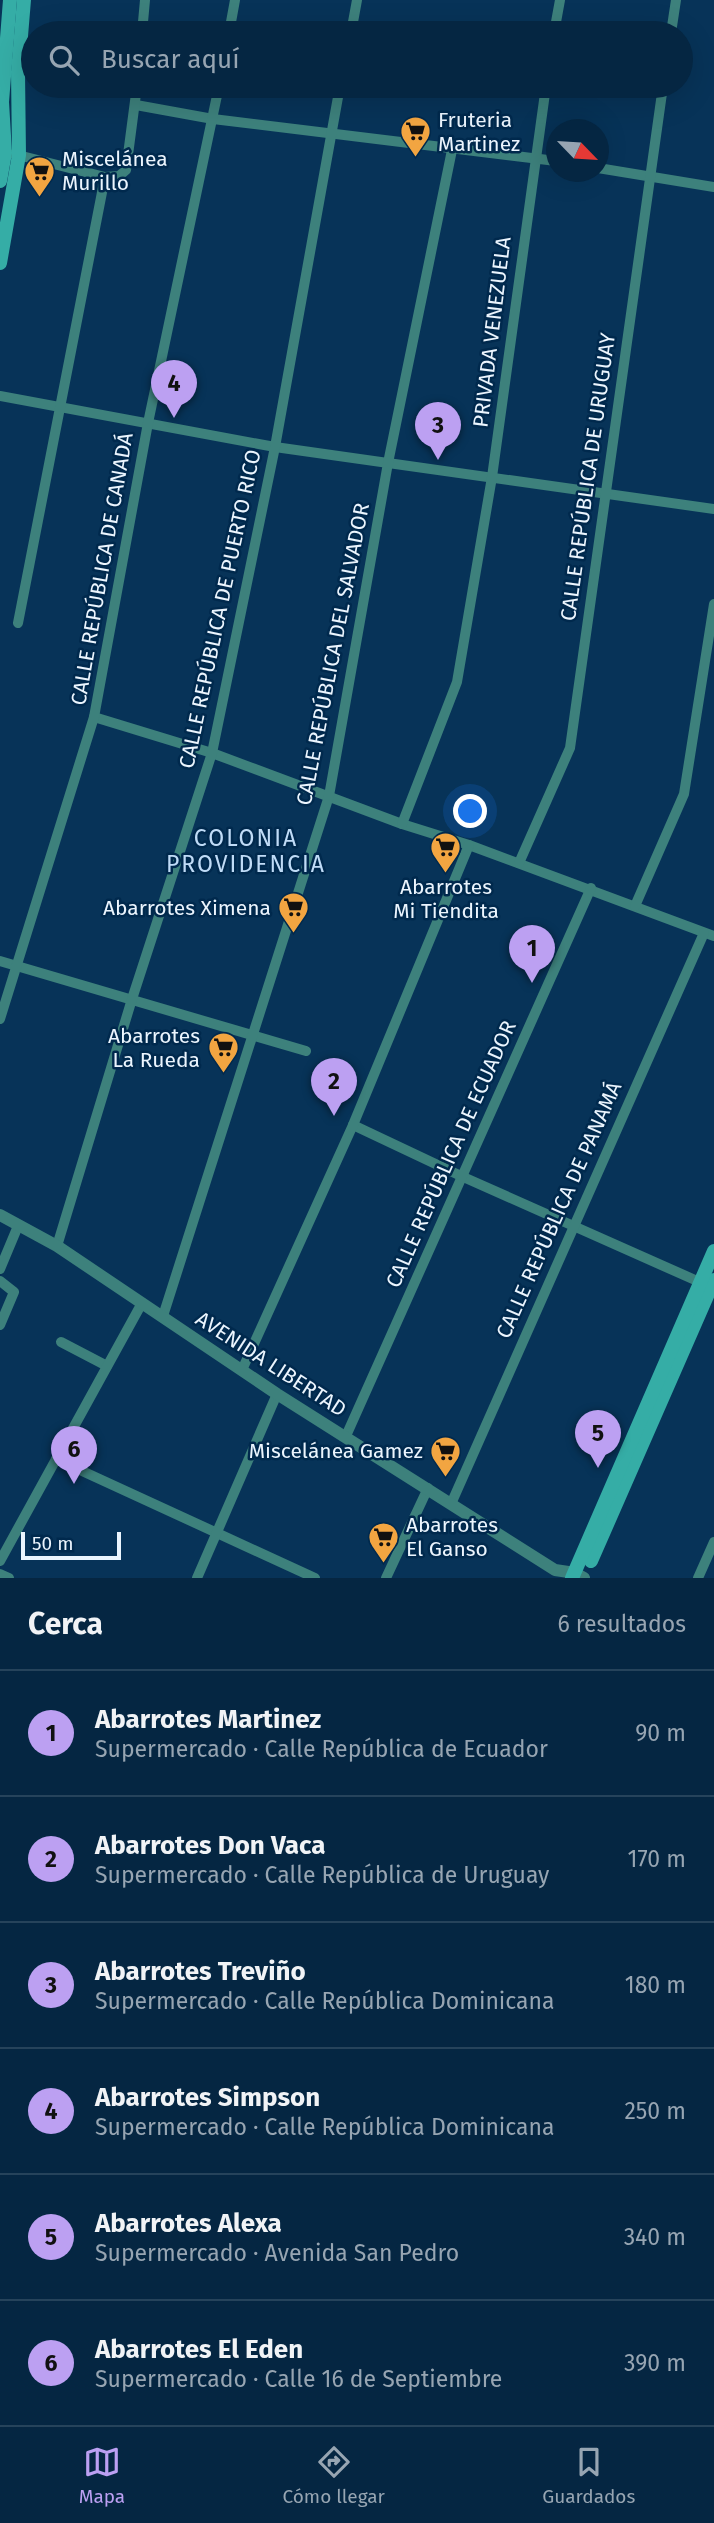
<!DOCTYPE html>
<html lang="es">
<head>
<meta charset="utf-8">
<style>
  body { margin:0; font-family:"Fira Sans",sans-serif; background:#13324d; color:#f1f3f6 }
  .compass { position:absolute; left:546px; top:119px; width:63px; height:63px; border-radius:50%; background:#052642; box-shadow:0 7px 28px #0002; rotate:115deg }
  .scale { position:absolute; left:21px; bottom:18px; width:100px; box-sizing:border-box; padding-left:7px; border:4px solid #ebf5fe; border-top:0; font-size:19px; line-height:24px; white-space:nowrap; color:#ebf5fe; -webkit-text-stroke:5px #00294d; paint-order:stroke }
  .you { position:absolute; left:471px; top:812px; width:24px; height:24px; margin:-18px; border:5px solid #fff; border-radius:50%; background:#1a73e8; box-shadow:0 0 0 10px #1a73e833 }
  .badge { display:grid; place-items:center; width:46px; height:46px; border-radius:50%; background:#bca0f2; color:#111; font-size:23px; font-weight:700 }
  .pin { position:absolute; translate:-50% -58px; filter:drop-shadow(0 2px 4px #0008) }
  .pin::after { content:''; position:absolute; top:37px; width:24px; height:21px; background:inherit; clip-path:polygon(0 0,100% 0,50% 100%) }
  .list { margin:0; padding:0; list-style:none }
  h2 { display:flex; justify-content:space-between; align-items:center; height:91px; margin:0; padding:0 28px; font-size:30px }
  h2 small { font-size:23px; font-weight:400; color:#97a5b2 }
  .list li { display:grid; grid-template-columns:46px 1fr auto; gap:21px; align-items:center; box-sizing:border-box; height:126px; padding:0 28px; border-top:2px solid #26435b }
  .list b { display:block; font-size:26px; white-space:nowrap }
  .list p { margin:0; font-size:23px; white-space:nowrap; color:#97a5b2 }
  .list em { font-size:23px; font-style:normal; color:#97a5b2 }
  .icon { flex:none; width:38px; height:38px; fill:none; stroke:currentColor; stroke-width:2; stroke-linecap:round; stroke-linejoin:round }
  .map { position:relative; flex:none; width:714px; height:1578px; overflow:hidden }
  .search { position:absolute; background:#052642; box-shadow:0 7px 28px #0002; left:21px; right:21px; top:21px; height:77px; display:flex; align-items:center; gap:18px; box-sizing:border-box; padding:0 24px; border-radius:38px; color:#97a5b2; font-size:26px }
  .sheet { height:847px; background:#052642 }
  nav { display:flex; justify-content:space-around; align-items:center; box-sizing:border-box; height:98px; border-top:2px solid #26435b; background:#052642; font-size:19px; color:#97a5b2 }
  nav a { display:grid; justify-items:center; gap:4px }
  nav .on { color:#bca0f2 }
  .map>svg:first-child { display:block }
</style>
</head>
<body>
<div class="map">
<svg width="714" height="1578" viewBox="0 0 714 1578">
  <rect width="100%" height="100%" fill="#073358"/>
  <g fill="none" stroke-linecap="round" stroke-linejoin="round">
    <g stroke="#3d817c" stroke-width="10">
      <polyline points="142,33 145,0"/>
      <polyline points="229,33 235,0"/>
      <polyline points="351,33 357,0"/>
      <polyline points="554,33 560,0"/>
      <polyline points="671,33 676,0"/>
      <polyline points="136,105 213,119 556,161"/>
      <polyline points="14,154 105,177 119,176 126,170 137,86"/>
      <polyline points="598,168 714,187"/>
      <polyline points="0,396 275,447 714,509"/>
      <polyline points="18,623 105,177"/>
      <polyline points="94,717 212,753 402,824 469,845 714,936"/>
      <polyline points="402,824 457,682 492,477 546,86"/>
      <polyline points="519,863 570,748 663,86"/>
      <polyline points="635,906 684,794 714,604"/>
      <polyline points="0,961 306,1051"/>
      <polyline points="0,1019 94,717 148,423 219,86"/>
      <polyline points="353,1125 461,1176 704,1284"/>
      <polyline points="57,1246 132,999 212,753 275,447 340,86"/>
      <polyline points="0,1269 18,1226"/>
      <polyline points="0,1281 14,1292 0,1325"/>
      <polyline points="163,1316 329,796 388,463 452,150"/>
      <polyline points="61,1342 107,1366"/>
      <polyline points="242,1370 353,1125 469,845"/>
      <polyline points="346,1436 591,888"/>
      <polyline points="56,1459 315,1578"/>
      <polyline points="451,1504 704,933"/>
      <polyline points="0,1561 142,1303"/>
      <polyline points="0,1574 9,1578"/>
      <polyline points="197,1578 277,1394"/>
      <polyline points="386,1578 428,1488"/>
      <polyline points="698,1578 714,1542"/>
    </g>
    <polyline stroke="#3d817c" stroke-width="12" points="0,1215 57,1246 277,1394 555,1570 575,1573 584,1578"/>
    <g stroke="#35ada6" stroke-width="14">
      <polyline points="0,181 5,153 2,102 10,0"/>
      <polyline points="0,263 19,155 18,72 24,0"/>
      <polyline points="591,1561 714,1280"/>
      <polyline points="572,1578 714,1251"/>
    </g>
  </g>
  <defs>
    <symbol id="supermarket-pin" viewBox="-11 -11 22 30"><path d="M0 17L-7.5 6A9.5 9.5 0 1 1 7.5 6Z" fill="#f2a541" stroke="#00294d"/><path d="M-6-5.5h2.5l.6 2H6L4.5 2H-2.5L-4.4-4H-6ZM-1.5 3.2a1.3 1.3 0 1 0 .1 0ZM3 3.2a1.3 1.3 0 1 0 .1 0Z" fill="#111"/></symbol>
  </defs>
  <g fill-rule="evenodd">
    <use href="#supermarket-pin" x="398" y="114" width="35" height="47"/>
    <use href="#supermarket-pin" x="22" y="154" width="35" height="47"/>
    <use href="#supermarket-pin" x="428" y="830" width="35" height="47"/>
    <use href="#supermarket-pin" x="276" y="890" width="35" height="47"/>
    <use href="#supermarket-pin" x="206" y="1030" width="35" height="47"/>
    <use href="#supermarket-pin" x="428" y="1434" width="35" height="47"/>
    <use href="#supermarket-pin" x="366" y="1520" width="35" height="47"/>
  </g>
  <g text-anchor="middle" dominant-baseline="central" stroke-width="5" stroke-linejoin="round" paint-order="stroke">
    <g font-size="21" fill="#ebf5fe" stroke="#00294d" text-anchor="start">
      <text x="438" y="120">Fruteria<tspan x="438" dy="24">Martinez</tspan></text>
      <text x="62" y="159">Miscelánea<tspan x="62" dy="24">Murillo</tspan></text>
      <text x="446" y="887" text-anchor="middle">Abarrotes<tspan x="446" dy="24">Mi Tiendita</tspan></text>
      <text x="271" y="908" text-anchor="end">Abarrotes Ximena</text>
      <text x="200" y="1036" text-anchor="end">Abarrotes<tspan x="200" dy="24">La Rueda</tspan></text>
      <text x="423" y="1451" text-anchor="end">Miscelánea Gamez</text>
      <text x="406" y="1525">Abarrotes<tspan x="406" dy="24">El Ganso</tspan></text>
    </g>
    <g font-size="21" fill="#ebf5fe" stroke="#00294d">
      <text transform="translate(492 332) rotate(-83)">PRIVADA VENEZUELA</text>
      <text transform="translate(588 477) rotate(-82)">CALLE REPÚBLICA DE URUGUAY</text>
      <text transform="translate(102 569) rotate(-80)">CALLE REPÚBLICA DE CANADÁ</text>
      <text transform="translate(220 609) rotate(-78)">CALLE REPÚBLICA DE PUERTO RICO</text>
      <text transform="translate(333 654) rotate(-79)">CALLE REPÚBLICA DEL SALVADOR</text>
      <text transform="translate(451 1154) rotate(-66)">CALLE REPÚBLICA DE ECUADOR</text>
      <text transform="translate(559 1210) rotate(-66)">CALLE REPÚBLICA DE PANAMÁ</text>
      <text transform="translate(271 1364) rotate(33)">AVENIDA LIBERTAD</text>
    </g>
    <g font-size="23" letter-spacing="2" fill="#c0dcf7" stroke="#00294d">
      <text x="246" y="838">COLONIA<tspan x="246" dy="26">PROVIDENCIA</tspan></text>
    </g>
  </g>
</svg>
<svg class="compass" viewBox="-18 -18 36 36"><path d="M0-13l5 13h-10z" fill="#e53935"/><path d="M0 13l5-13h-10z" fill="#97a5b2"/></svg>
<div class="scale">50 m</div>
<div class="you"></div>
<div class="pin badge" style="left:532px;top:983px">1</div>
<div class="pin badge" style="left:334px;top:1116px">2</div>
<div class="pin badge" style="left:438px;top:460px">3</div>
<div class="pin badge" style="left:174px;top:418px">4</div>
<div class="pin badge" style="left:598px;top:1468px">5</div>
<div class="pin badge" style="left:74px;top:1484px">6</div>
<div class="search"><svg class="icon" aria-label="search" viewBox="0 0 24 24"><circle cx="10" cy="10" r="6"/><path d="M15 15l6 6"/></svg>Buscar aquí</div>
</div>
<section class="sheet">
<h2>Cerca<small>6 resultados</small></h2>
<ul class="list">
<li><span class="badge">1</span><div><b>Abarrotes Martinez</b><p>Supermercado · Calle República de Ecuador</p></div><em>90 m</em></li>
<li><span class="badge">2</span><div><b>Abarrotes Don Vaca</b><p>Supermercado · Calle República de Uruguay</p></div><em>170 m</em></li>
<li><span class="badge">3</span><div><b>Abarrotes Treviño</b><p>Supermercado · Calle República Dominicana</p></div><em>180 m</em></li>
<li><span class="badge">4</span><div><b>Abarrotes Simpson</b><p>Supermercado · Calle República Dominicana</p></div><em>250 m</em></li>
<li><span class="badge">5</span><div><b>Abarrotes Alexa</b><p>Supermercado · Avenida San Pedro</p></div><em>340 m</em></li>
<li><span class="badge">6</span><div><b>Abarrotes El Eden</b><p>Supermercado · Calle 16 de Septiembre</p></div><em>390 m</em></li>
</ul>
</section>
<nav>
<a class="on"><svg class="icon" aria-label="map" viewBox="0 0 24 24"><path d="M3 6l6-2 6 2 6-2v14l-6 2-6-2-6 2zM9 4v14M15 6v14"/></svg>Mapa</a>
<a><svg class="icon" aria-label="directions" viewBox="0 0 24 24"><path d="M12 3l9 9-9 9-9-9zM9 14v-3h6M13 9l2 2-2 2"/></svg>Cómo llegar</a>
<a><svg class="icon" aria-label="saved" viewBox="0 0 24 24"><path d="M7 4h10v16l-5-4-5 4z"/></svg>Guardados</a>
</nav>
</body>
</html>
